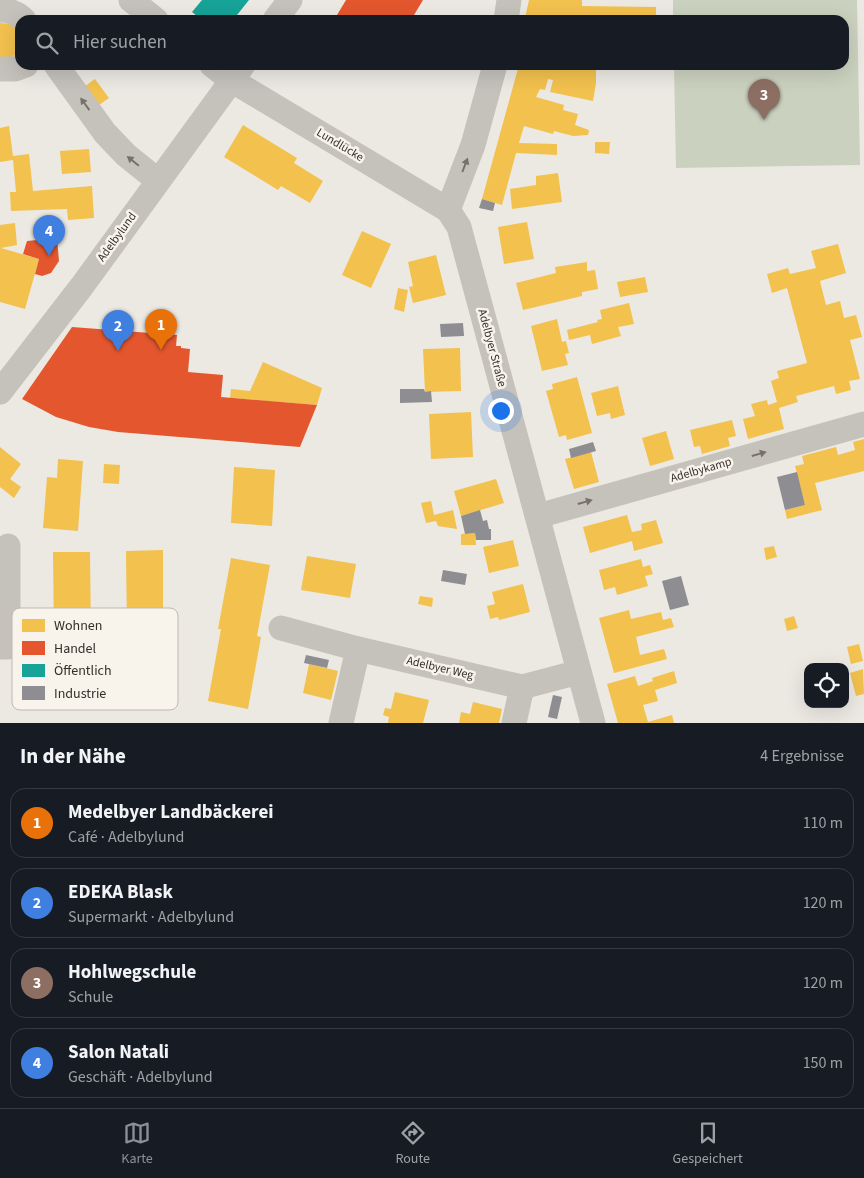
<!DOCTYPE html>
<html lang="de">
<head>
<meta charset="utf-8">
<style>
  body { margin:0; font-family:"Source Sans 3",sans-serif; background:#20242c; color:#f1f3f6 }
  .controls { position:absolute; right:15px; bottom:15px; display:grid; overflow:hidden; border-radius:10px; box-shadow:0 5px 20px #0002 }
  .controls button { width:45px; height:45px; display:grid; place-items:center; padding:0; border:0; border-bottom:1px solid #363941; background:#171b24; color:#f1f3f6; font:25px sans-serif }
  .you { position:absolute; left:500px; top:410px; width:18px; height:18px; margin:-12px; border:4px solid #fff; border-radius:50%; background:#1a73e8; box-shadow:0 0 0 8px #1a73e833 }
  .badge { display:grid; place-items:center; width:32px; height:32px; border-radius:50%; background:#8c9099; color:#fff; font-size:16px; font-weight:700 }
  .pin { position:absolute; translate:-50% -41px; filter:drop-shadow(0 1px 2px #0008) }
  .pin::after { content:''; position:absolute; top:26px; width:18px; height:15px; background:inherit; clip-path:polygon(0 0,100% 0,50% 100%) }
  .list { margin:0; padding:0; list-style:none }
  h2 { display:flex; justify-content:space-between; align-items:center; height:65px; margin:0; padding:0 20px; font-size:21px }
  h2 small { font-size:16px; font-weight:400; color:#9ea1a6 }
  .list li { display:grid; grid-template-columns:32px 1fr auto; gap:15px; align-items:center; box-sizing:border-box; height:70px; margin:0 10px 10px; padding:0 10px; border:1px solid #363941; border-radius:15px }
  .list b { display:block; font-size:19px; white-space:nowrap }
  .list p { margin:0; font-size:16px; white-space:nowrap; color:#9ea1a6 }
  .list em { font-size:16px; font-style:normal; color:#9ea1a6 }
  .icon { flex:none; width:28px; height:28px; fill:none; stroke:currentColor; stroke-width:2; stroke-linecap:round; stroke-linejoin:round }
  .map { position:relative; flex:none; width:864px; height:723px; overflow:hidden }
  .search { position:absolute; background:#171b24; box-shadow:0 5px 20px #0002; left:15px; right:15px; top:15px; height:55px; display:flex; align-items:center; gap:12px; box-sizing:border-box; padding:0 18px; border-radius:15px; color:#9ea1a6; font-size:19px }
  .sheet { height:385px; background:#171b24 }
  nav { display:flex; justify-content:space-around; align-items:center; box-sizing:border-box; height:70px; border-top:1px solid #363941; background:#171b24; font-size:14px; color:#9ea1a6 }
  nav a { display:grid; justify-items:center; gap:2px }
  nav .on { color:#8c9099 }
  .map>svg:first-child { display:block }
</style>
</head>
<body>
<div class="map">
<svg width="864" height="723" viewBox="0 0 864 723">
  <rect width="100%" height="100%" fill="#ece9e3"/>
  <polygon fill="#cbd1bf" points="673,0 857,0 860,165 676,168 674,65 844,65 844,20 673,20"/>
  <g fill="#f2c14e">
    <polygon points="529,0 582,0 582,6 656,7 656,20 534,20 525,18"/>
    <polygon points="0,23 13,24 20,32 20,51 10,59 0,58"/>
    <polygon points="519,65 554,65 553,69 558,70 558,68 596,70 596,83 593,101 550,92 553,80 548,79 545,90 540,89 536,97 564,105 563,110 578,114 575,125 589,130 588,135 573,136 554,131 553,134 524,126 519,143 557,144 557,155 516,153 502,205 482,199"/>
    <polygon points="95,79 109,98 99,105 85,86"/>
    <polygon points="243,125 297,158 294,163 323,181 310,203 281,186 278,190 224,157"/>
    <polygon points="9,126 13,156 29,154 33,191 92,186 94,218 68,220 67,209 11,211 10,192 16,192 13,160 0,162 0,128"/>
    <polygon points="595,142 610,142 609,154 595,153"/>
    <polygon points="89,149 91,172 62,174 60,151"/>
    <polygon points="558,173 562,202 512,209 510,189 536,185 536,176"/>
    <polygon points="527,222 534,259 504,264 498,227"/>
    <polygon points="15,223 17,245 1,248 39,259 25,309 0,302 0,225"/>
    <polygon points="362,231 391,244 371,288 342,275"/>
    <polygon points="838,244 846,273 820,281 826,305 840,301 844,318 856,315 862,337 850,340 860,379 849,381 851,390 836,394 834,386 796,396 798,402 779,408 784,429 748,439 743,419 755,416 751,404 767,400 768,405 777,402 771,381 779,378 777,371 807,363 787,288 772,293 767,274 788,268 790,274 816,268 811,251"/>
    <polygon points="436,255 446,295 413,303 409,287 413,286 408,262"/>
    <polygon points="587,262 587,271 595,270 598,289 582,292 582,296 523,310 516,283 556,273 555,267"/>
    <polygon points="645,277 648,292 620,297 617,282"/>
    <polygon points="398,288 408,290 404,312 394,309"/>
    <polygon points="629,303 634,324 618,327 621,336 592,344 590,335 569,340 567,330 598,322 597,320 602,319 600,310"/>
    <polygon points="557,319 562,342 566,341 569,353 565,354 568,365 542,371 531,326"/>
    <polygon points="460,348 461,391 425,392 423,349"/>
    <polygon points="263,362 322,388 317,405 230,398 231,389 250,391"/>
    <polygon points="577,377 592,433 567,440 566,435 559,437 546,391 553,389 552,384"/>
    <polygon points="618,386 625,415 611,419 610,413 597,416 591,393"/>
    <polygon points="471,412 473,457 431,459 429,414"/>
    <polygon points="732,420 736,436 728,438 730,446 702,454 700,446 694,447 690,430"/>
    <polygon points="666,431 674,459 650,466 642,438"/>
    <polygon points="864,439 864,471 815,483 822,510 787,519 785,510 805,505 795,466 804,464 802,456 836,447 838,455 855,450 853,442"/>
    <polygon points="0,447 21,464 10,479 21,487 14,498 0,487"/>
    <polygon points="591,452 599,482 574,489 565,459"/>
    <polygon points="58,459 83,461 78,531 43,528 47,477 57,478"/>
    <polygon points="104,464 120,465 119,484 103,483"/>
    <polygon points="234,467 275,470 272,526 231,523"/>
    <polygon points="496,479 504,503 461,516 454,491"/>
    <polygon points="431,501 434,515 453,510 457,529 438,526 436,521 426,523 421,503"/>
    <polygon points="627,515 632,532 642,530 641,524 656,520 663,543 634,551 632,541 590,553 583,527"/>
    <polygon points="475,533 476,545 461,545 461,534"/>
    <polygon points="513,540 519,566 489,573 483,547"/>
    <polygon points="774,546 777,557 766,560 764,548"/>
    <polygon points="163,550 163,636 127,636 126,551"/>
    <polygon points="53,552 90,552 91,637 54,637"/>
    <polygon points="307,556 356,564 350,598 301,590"/>
    <polygon points="231,558 270,565 257,636 261,637 248,709 208,701 221,629 218,629"/>
    <polygon points="641,559 643,567 650,565 653,574 645,576 648,586 617,595 615,587 604,590 599,570"/>
    <polygon points="523,584 530,612 499,620 498,617 490,619 487,606 495,604 492,592"/>
    <polygon points="420,596 433,598 432,607 418,604"/>
    <polygon points="629,610 631,619 661,612 663,620 671,618 674,627 636,637 640,655 664,649 667,659 614,673 599,618"/>
    <polygon points="794,616 798,628 787,631 784,619"/>
    <polygon points="859,644 863,661 851,664 847,647"/>
    <polygon points="309,664 338,671 331,700 303,693"/>
    <polygon points="863,669 864,694 856,696 850,673"/>
    <polygon points="674,671 677,683 655,690 658,701 643,705 648,722 672,715 674,723 618,723 607,684 635,676 638,686 653,681 652,678"/>
    <polygon points="395,692 429,700 423,723 388,723 389,717 383,715 385,708 391,709"/>
    <polygon points="473,702 502,709 499,723 459,723 461,712 470,714"/>
  </g>
  <g fill="#e4572e">
    <polygon points="346,0 423,0 411,20 334,20"/>
    <polygon points="57,238 59,261 51,273 42,276 35,274 39,259 23,254 27,241"/>
    <polygon points="72,327 177,335 176,346 181,346 181,348 190,349 188,372 223,375 221,397 317,405 300,447 118,432 89,427 56,417 22,399"/>
  </g>
  <polygon fill="#17a398" points="202,0 249,0 233,20 202,20 192,12"/>
  <g fill="#8d8d92">
    <polygon points="482,199 495,203 493,211 479,208"/>
    <polygon points="463,323 464,336 441,337 440,324"/>
    <polygon points="400,389 424,389 425,392 431,391 432,402 400,403"/>
    <polygon points="593,442 596,451 571,458 569,449"/>
    <polygon points="797,472 805,505 785,510 777,477"/>
    <polygon points="480,510 483,521 487,520 489,529 491,529 491,540 476,540 475,533 465,534 461,516"/>
    <polygon points="443,570 467,574 465,585 441,581"/>
    <polygon points="681,576 689,605 670,610 662,581"/>
    <polygon points="306,655 329,660 327,668 304,663"/>
    <polygon points="553,695 562,697 557,719 548,717"/>
  </g>
  <g fill="none" stroke-linecap="round" stroke-linejoin="round">
    <g stroke="#c5c1bb" stroke-width="25">
      <polyline points="131,0 156,20"/>
      <path d="M0,10c8,0 18,3 24,10"/>
      <polyline points="275,20 290,0"/>
      <polyline points="506,20 509,0"/>
      <polyline points="56,65 105,133 126,155 157,180"/>
      <polyline points="212,65 231,80 448,210 459,227 593,723"/>
      <polyline points="0,69 15,69 26,65"/>
      <polyline points="448,210 473,145 495,65"/>
      <polyline points="0,392 82,286 243,65"/>
      <polyline points="538,516 864,424"/>
      <polyline points="281,628 358,649 341,723"/>
      <polyline points="0,647 8,647 8,546"/>
      <polyline points="358,649 522,687 579,672"/>
      <polyline points="514,723 522,687"/>
    </g>
  </g>
  <defs><path id="oneway-solid" d="M-6-.8H1V-3.2L6.5 0L1 3.2V.8H-6Z" transform="scale(1.25)"/></defs>
  <g fill="#76716b">
    <use href="#oneway-solid" transform="translate(85 104) rotate(-126)"/>
    <use href="#oneway-solid" transform="translate(133 161) rotate(-141)"/>
    <use href="#oneway-solid" transform="translate(465 165) rotate(-69)"/>
    <use href="#oneway-solid" transform="translate(759 454) rotate(-16)"/>
    <use href="#oneway-solid" transform="translate(585 502) rotate(-16)"/>
  </g>
  <g text-anchor="middle" dominant-baseline="central" stroke-width="5" stroke-linejoin="round" paint-order="stroke">
    <g font-size="12" fill="#352f2a" stroke="#f8f4eb">
      <text transform="translate(340 145) rotate(31)">Lundlücke</text>
      <text transform="translate(117 237) rotate(-54)">Adelbylund</text>
      <text transform="translate(492 348) rotate(75)">Adelbyer Straße</text>
      <text transform="translate(701 470) rotate(-16)">Adelbykamp</text>
      <text transform="translate(440 668) rotate(13)">Adelbyer Weg</text>
    </g>
  </g>
  <rect x="12" y="608" width="166" height="102" rx="8" fill="#f8f4eb" stroke="#beb9b1" stroke-width="1"/>
  <rect x="22" y="619" width="23" height="13" fill="#f2c14e"/>
  <rect x="22" y="641" width="23" height="14" fill="#e4572e"/>
  <rect x="22" y="664" width="23" height="13" fill="#17a398"/>
  <rect x="22" y="686" width="23" height="14" fill="#8d8d92"/>
  <g font-size="14" fill="#352f2a">
    <text x="54" y="630">Wohnen</text>
    <text x="54" y="653">Handel</text>
    <text x="54" y="675">Öffentlich</text>
    <text x="54" y="698">Industrie</text>
  </g>
</svg>
<div class="controls">
<button><svg class="icon" aria-label="locate" viewBox="0 0 24 24"><circle cx="12" cy="12" r="6"/><path d="M12 2v4M12 18v4M2 12h4M18 12h4"/></svg></button>
</div>
<div class="you"></div>
<div class="pin badge" style="left:161px;top:350px;background:#e8710a">1</div>
<div class="pin badge" style="left:118px;top:351px;background:#3f7fe0">2</div>
<div class="pin badge" style="left:764px;top:120px;background:#8d6e63">3</div>
<div class="pin badge" style="left:49px;top:256px;background:#3f7fe0">4</div>
<div class="search"><svg class="icon" aria-label="search" viewBox="0 0 24 24"><circle cx="10" cy="10" r="6"/><path d="M15 15l6 6"/></svg>Hier suchen</div>
</div>
<section class="sheet">
<h2>In der Nähe<small>4 Ergebnisse</small></h2>
<ul class="list">
<li><span class="badge" style="background:#e8710a">1</span><div><b>Medelbyer Landbäckerei</b><p>Café · Adelbylund</p></div><em>110 m</em></li>
<li><span class="badge" style="background:#3f7fe0">2</span><div><b>EDEKA Blask</b><p>Supermarkt · Adelbylund</p></div><em>120 m</em></li>
<li><span class="badge" style="background:#8d6e63">3</span><div><b>Hohlwegschule</b><p>Schule</p></div><em>120 m</em></li>
<li><span class="badge" style="background:#3f7fe0">4</span><div><b>Salon Natali</b><p>Geschäft · Adelbylund</p></div><em>150 m</em></li>
</ul>
</section>
<nav>
<a class="on"><svg class="icon" aria-label="map" viewBox="0 0 24 24"><path d="M3 6l6-2 6 2 6-2v14l-6 2-6-2-6 2zM9 4v14M15 6v14"/></svg>Karte</a>
<a><svg class="icon" aria-label="directions" viewBox="0 0 24 24"><path d="M12 3l9 9-9 9-9-9zM9 14v-3h6M13 9l2 2-2 2"/></svg>Route</a>
<a><svg class="icon" aria-label="saved" viewBox="0 0 24 24"><path d="M7 4h10v16l-5-4-5 4z"/></svg>Gespeichert</a>
</nav>
</body>
</html>
